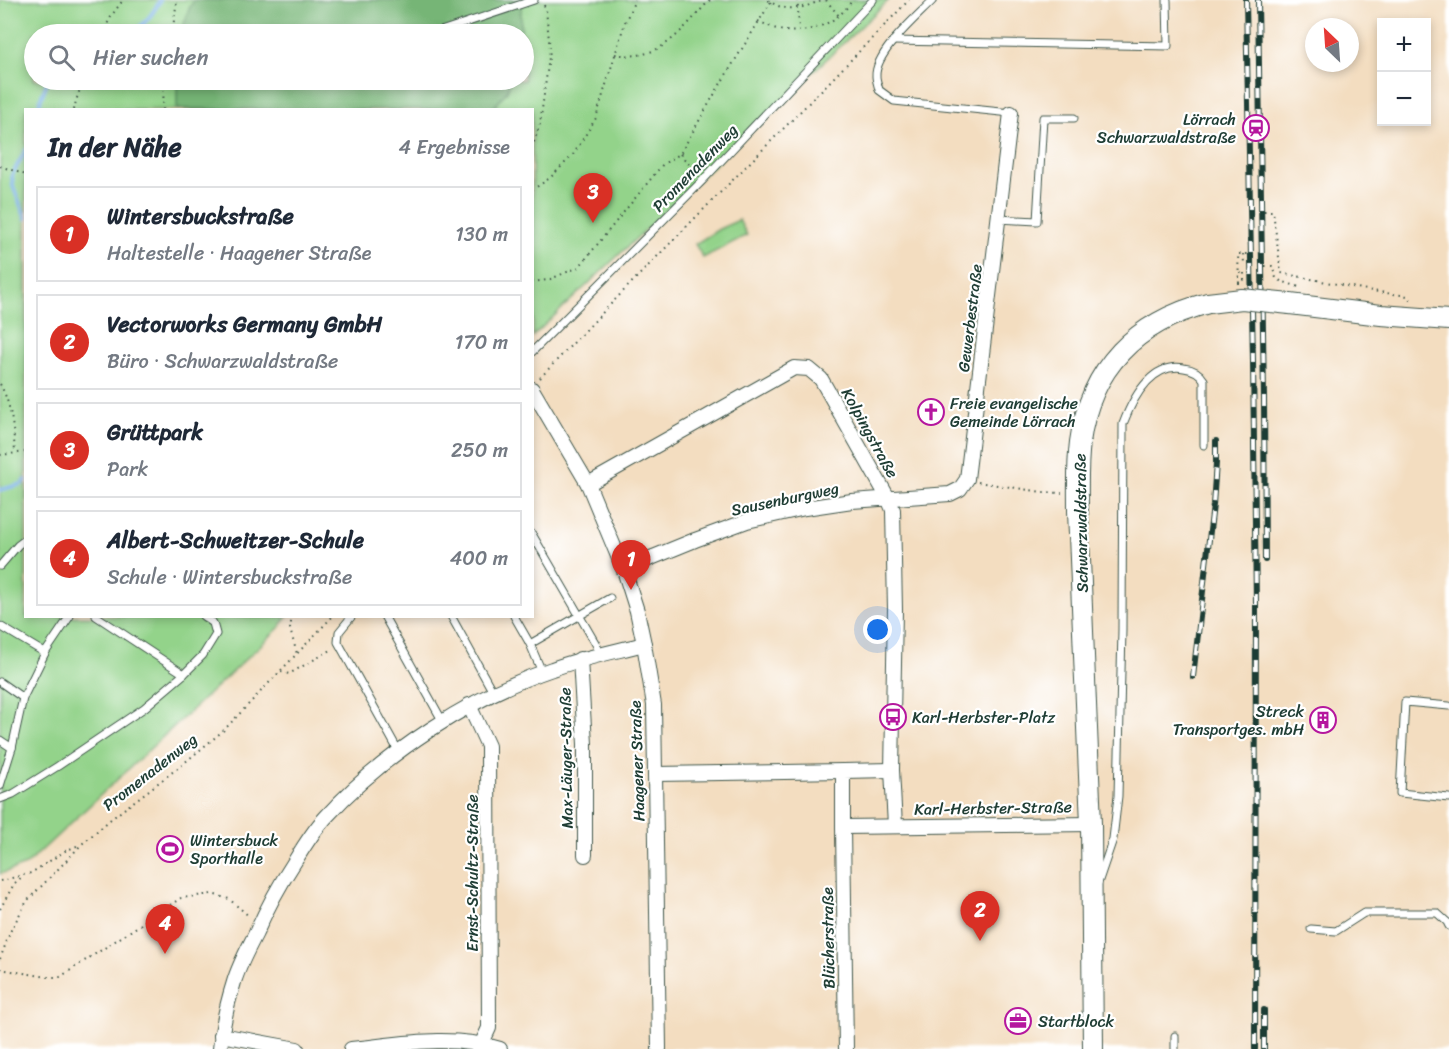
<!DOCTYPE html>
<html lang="de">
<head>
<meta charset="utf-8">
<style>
  body { margin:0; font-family:Sriracha,sans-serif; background:#f2f2f3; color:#1f2937 }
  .controls { position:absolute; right:18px; top:18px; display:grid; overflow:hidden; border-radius:0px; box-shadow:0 3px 9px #0003 }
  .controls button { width:54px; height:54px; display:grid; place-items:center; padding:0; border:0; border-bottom:2px solid #e0e1e3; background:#fff; color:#1f2937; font:30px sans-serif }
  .compass { position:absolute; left:1305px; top:18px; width:54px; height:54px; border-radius:50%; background:#fff; box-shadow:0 3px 9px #0003; rotate:335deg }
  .you { position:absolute; left:878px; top:630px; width:21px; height:21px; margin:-15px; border:4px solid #fff; border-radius:50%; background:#1a73e8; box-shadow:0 0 0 9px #1a73e833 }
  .badge { display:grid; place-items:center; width:39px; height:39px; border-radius:50%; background:#d93025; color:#fff; font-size:20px; font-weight:700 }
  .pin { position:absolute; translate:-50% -50px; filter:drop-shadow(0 2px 3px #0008) }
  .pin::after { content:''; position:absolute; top:32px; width:21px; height:18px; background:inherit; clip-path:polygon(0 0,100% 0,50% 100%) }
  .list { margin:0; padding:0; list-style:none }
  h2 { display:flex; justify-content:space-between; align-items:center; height:78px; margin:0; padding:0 24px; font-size:26px }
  h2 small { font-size:20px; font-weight:400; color:#747a83 }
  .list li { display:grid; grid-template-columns:39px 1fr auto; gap:18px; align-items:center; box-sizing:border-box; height:96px; margin:0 12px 12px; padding:0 12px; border:2px solid #e0e1e3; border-radius:0px }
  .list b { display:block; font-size:22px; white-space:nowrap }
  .list p { margin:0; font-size:20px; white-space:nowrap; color:#747a83 }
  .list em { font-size:20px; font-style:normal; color:#747a83 }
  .icon { flex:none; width:33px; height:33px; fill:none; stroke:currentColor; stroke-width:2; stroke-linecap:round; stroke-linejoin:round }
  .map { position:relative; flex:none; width:1449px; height:1049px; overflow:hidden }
  .search { position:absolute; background:#fff; box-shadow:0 3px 9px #0003; left:24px; top:24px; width:510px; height:66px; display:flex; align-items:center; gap:15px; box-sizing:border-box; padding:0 21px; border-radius:33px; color:#747a83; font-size:22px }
  .panel { position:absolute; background:#fff; box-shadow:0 3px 9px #0003; left:24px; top:108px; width:510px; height:510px; border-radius:0px }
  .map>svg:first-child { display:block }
</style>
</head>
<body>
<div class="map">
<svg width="1449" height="1049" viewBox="0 0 1449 1049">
  <rect width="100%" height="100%" fill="#fff"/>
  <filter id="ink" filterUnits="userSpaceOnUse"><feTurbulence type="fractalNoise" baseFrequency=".0167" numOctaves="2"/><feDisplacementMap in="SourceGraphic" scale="12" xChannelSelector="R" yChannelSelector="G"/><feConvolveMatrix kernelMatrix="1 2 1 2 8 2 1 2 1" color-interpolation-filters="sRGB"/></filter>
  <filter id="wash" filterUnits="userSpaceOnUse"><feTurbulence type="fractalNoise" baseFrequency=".008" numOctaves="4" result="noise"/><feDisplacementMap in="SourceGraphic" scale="24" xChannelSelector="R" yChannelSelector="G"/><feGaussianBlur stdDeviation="1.35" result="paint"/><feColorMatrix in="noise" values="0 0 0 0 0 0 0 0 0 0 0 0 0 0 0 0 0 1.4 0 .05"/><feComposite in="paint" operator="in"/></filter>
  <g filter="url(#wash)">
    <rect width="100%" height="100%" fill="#f3ddc0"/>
    <g fill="#93d38a" stroke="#59885f" stroke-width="1.5" fill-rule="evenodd">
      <path d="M0,0h889l-356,336 -1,-226h-506v506l261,1 -7,10 -254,238 -26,9zM34,34h490v46h-490z"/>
      <polygon points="739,220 747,235 703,258 695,244 719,229"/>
    </g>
    <g fill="#76b576" stroke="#4a7955" stroke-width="1.5">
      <polygon points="195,0 521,0 521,34 181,34 190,6"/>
      <polygon points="177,80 511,80 507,91 492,110 177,109"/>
    </g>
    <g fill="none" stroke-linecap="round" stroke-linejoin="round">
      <g stroke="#79b0e8" stroke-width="4">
        <path d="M130,34c14,-8 23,-20 30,-34"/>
        <polyline points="38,110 41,98 48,80"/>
        <polyline points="26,150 12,175 13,186 26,219"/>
        <polyline points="0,490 22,484 26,480"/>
      </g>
    </g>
  </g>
  <g filter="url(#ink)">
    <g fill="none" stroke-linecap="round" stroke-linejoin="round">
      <defs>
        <g id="service">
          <path d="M933,0c-16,17 -58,52 -57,76 0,4 2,9 3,14l15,11 117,12"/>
          <polyline points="432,34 534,0"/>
          <polyline points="893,41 1168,46 1167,0"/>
          <polyline points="998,219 1037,221 1043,118 1074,118"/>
          <polyline points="532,352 703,180 873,0"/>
          <polyline points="532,534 597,646 599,655"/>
          <polyline points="0,566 18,545 26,539"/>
          <polyline points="96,616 184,674"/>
          <polyline points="352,616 339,632 338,642 399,752"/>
          <polyline points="384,616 443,722"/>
          <polyline points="451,616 494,694"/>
          <polyline points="514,616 530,644 542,672"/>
          <polyline points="0,626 45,653"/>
          <polyline points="530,644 610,598"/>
          <polyline points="0,682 23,698"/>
          <polyline points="1449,706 1405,702 1400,793 1449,798"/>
          <polyline points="0,740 12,748"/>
          <polyline points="0,786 12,748 23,698 45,653 70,616"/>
          <polyline points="0,799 13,794 58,766 144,708 184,674 203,655 216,634 213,623 203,616"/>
          <path d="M1098,883l15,-44 5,-43 4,-166 1,-206c10,-26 28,-62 61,-56 8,1 16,5 20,12v65"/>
          <polyline points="1311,929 1336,931 1364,913 1437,913 1447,922 1449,926"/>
          <polyline points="1175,1049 1175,1036"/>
        </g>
        <g id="minor">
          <polyline points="532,389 588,484 625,573 637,611 644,644 654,705 659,1049"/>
          <polyline points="588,484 794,368 809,369 821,379 888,498 893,510 895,610 892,770 895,826"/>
          <polyline points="624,569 695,540 747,521 805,508 852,501 950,494 960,489 967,479 1011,113"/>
          <polyline points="580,659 585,744 585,855"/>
          <polyline points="469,705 488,746 489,1028 482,1043"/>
          <polyline points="892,770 843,771 843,827 1091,824"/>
          <polyline points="655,774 843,771"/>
          <polyline points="843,827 846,1049"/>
          <polyline points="221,1035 297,1049"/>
          <path d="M220,1049c2,-22 7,-45 14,-67 5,-17 14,-33 22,-49 11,-25 24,-49 39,-72 9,-15 19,-31 31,-44 57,-63 146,-121 226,-148 30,-11 61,-17 92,-25"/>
          <path d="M351,1049c50,-5 99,-15 149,0"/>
        </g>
        <g id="secondary">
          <polyline points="1290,304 1381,315 1449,320"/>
          <path d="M1093,1049l-2,-225 -13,-313c0,-23 -1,-46 2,-69 10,-74 56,-120 128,-139"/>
        </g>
      </defs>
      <use href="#service" stroke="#3f5549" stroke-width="9"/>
      <use href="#minor" stroke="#3f5549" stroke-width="16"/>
      <use href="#secondary" stroke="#3f5549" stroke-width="22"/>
      <g stroke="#3f5549" stroke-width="2" stroke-dasharray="1.5 4.5" stroke-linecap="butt">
        <path d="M768,0c16,13 36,9 53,0"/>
        <polyline points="797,0 798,8 799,30"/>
        <polyline points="826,0 839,16"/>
        <path d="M758,21c9,4 18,9 27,10 25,3 55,-9 67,-31"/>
        <polyline points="102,34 112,15 123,0"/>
        <polyline points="172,34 177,0"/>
        <path d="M615,54c46,9 67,-25 95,-54"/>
        <polyline points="74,110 76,101 83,80"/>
        <polyline points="163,110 164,80"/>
        <polyline points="532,148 540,124 550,50 546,10 543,3"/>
        <polyline points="680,154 696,172"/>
        <polyline points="0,166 26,175"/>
        <polyline points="532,190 550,178 573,155 596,118 625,22 635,0"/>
        <polyline points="1264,211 1273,211 1281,273 1372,291 1408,296 1410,300"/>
        <polyline points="1243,254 1244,262"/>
        <polyline points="1265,266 1272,266 1276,278 1281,281 1302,288"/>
        <polyline points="1244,273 1244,282"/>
        <polyline points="532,282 548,280 579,267 663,164 680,154 718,88 772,0"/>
        <polyline points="1239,283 1238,254 1247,254"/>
        <path d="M540,378c121,-128 247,-251 369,-378"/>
        <path d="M0,384c12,22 13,43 15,68"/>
        <polyline points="0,455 26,452"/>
        <polyline points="978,482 1042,492 1062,493"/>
        <polyline points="292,616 290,629 297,654"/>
        <polyline points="281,672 289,674 331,650"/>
        <polyline points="0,881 31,873 65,851 79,845"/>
        <polyline points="0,909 14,884 23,876"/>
        <polyline points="0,959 11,930 27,901 64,863 82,844 111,819 183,764 224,730 333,616"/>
        <polyline points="0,969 48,977 60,977 181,898 212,894 229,899 250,917"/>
      </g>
      <use href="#service" stroke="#fff" stroke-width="7"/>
      <use href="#minor" stroke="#fff" stroke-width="14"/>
      <use href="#secondary" stroke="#fff" stroke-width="20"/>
      <defs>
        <g id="rail">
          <polyline points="1246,0 1253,361 1256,604 1255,1049"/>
          <polyline points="1258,0 1264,398 1265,560"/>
          <polyline points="1193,677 1213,505 1216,463 1216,441"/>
          <polyline points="1264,1049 1264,1010"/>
        </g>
      </defs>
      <use href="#rail" stroke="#1f3d34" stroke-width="6"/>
      <use href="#rail" stroke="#fff" stroke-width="4" stroke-dasharray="11" stroke-linecap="butt"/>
      <defs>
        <polyline id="secondary-bridge" points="1208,303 1242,299 1290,304"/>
      </defs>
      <use href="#secondary-bridge" stroke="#3f5549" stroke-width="22" stroke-linecap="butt"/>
      <polyline stroke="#3f5549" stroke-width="2" stroke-dasharray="1.5 4.5" stroke-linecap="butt" points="1239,284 1239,273 1244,273"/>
      <use href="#secondary-bridge" stroke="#fff" stroke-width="20"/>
    </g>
  </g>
  <defs>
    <symbol id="station-ring" viewBox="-11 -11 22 22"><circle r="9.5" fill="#fff" stroke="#b5179e" stroke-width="1.5"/><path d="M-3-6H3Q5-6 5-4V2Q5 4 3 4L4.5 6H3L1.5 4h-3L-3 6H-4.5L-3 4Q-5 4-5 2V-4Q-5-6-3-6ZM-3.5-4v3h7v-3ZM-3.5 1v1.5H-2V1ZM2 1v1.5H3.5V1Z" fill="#b5179e"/></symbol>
    <symbol id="church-ring" viewBox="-11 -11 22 22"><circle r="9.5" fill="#fff" stroke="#b5179e" stroke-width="1.5"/><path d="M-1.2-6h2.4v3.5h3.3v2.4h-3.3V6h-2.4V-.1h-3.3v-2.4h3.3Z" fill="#b5179e"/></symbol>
    <symbol id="bus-ring" viewBox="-11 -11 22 22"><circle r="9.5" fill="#fff" stroke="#b5179e" stroke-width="1.5"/><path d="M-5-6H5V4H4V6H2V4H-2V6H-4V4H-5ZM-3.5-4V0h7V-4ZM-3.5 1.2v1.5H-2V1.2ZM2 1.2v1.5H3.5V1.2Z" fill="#b5179e"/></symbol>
    <symbol id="building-ring" viewBox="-11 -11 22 22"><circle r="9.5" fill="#fff" stroke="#b5179e" stroke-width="1.5"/><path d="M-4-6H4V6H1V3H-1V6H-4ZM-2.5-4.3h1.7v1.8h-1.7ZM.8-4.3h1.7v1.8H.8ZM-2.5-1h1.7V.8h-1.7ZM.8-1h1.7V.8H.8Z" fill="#b5179e"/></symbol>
    <symbol id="stadium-ring" viewBox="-11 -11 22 22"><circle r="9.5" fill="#fff" stroke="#b5179e" stroke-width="1.5"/><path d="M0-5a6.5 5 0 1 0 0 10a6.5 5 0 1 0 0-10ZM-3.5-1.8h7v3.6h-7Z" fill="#b5179e"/></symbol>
    <symbol id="office-ring" viewBox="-11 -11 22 22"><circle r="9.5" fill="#fff" stroke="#b5179e" stroke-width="1.5"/><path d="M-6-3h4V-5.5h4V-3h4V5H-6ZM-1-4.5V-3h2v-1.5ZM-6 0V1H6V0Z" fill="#b5179e"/></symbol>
  </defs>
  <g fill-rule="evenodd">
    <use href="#station-ring" x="1241" y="113" width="30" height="30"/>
    <use href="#church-ring" x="916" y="397" width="30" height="30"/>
    <use href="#bus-ring" x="878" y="702" width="30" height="30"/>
    <use href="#building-ring" x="1308" y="705" width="30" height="30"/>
    <use href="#stadium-ring" x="155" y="834" width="30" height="30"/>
    <use href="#office-ring" x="1003" y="1006" width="30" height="30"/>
  </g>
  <g text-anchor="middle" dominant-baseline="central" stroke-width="4.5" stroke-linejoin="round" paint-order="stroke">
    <g font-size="16" fill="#1f3d34" stroke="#fff" text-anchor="start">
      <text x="1236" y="119" text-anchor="end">Lörrach<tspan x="1236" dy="18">Schwarzwaldstraße</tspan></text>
      <text x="950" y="403">Freie evangelische<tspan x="950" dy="18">Gemeinde Lörrach</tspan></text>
      <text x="1304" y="711" text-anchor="end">Streck<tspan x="1304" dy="18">Transportges. mbH</tspan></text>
      <text x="912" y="717">Karl-Herbster-Platz</text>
      <text x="190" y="840">Wintersbuck<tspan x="190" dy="18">Sporthalle</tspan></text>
      <text x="1038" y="1021">Startblock</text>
    </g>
    <g font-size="16" fill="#1f3d34" stroke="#fff">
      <text transform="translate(695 168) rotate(-46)">Promenadenweg</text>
      <text transform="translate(970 318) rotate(-83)">Gewerbestraße</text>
      <text transform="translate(870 433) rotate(61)">Kolpingstraße</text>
      <text transform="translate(785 499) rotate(-12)">Sausenburgweg</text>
      <text transform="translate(1081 523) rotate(-91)">Schwarzwaldstraße</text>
      <text transform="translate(566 758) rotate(-91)">Max-Läuger-Straße</text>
      <text transform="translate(637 761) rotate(-92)">Haagener Straße</text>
      <text transform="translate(150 772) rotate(-38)">Promenadenweg</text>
      <text transform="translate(993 808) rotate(-1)">Karl-Herbster-Straße</text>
      <text transform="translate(472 873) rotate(-90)">Ernst-Schultz-Straße</text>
      <text transform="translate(828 938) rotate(-91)">Blücherstraße</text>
    </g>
  </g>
</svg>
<div class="controls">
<button>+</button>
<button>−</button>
</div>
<svg class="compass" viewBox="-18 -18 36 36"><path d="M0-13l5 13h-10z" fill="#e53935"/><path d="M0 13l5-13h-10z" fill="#747a83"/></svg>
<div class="you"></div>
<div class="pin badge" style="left:631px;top:590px">1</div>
<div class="pin badge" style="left:980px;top:941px">2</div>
<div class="pin badge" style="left:593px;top:223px">3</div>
<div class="pin badge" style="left:165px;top:954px">4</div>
<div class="search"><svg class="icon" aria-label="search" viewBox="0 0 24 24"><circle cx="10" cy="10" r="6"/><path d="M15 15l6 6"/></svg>Hier suchen</div>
<section class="panel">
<h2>In der Nähe<small>4 Ergebnisse</small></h2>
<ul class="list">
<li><span class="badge">1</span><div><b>Wintersbuckstraße</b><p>Haltestelle · Haagener Straße</p></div><em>130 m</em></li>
<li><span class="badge">2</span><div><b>Vectorworks Germany GmbH</b><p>Büro · Schwarzwaldstraße</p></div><em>170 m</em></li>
<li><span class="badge">3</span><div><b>Grüttpark</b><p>Park</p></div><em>250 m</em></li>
<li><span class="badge">4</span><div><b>Albert-Schweitzer-Schule</b><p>Schule · Wintersbuckstraße</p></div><em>400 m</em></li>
</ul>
</section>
</div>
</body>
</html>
